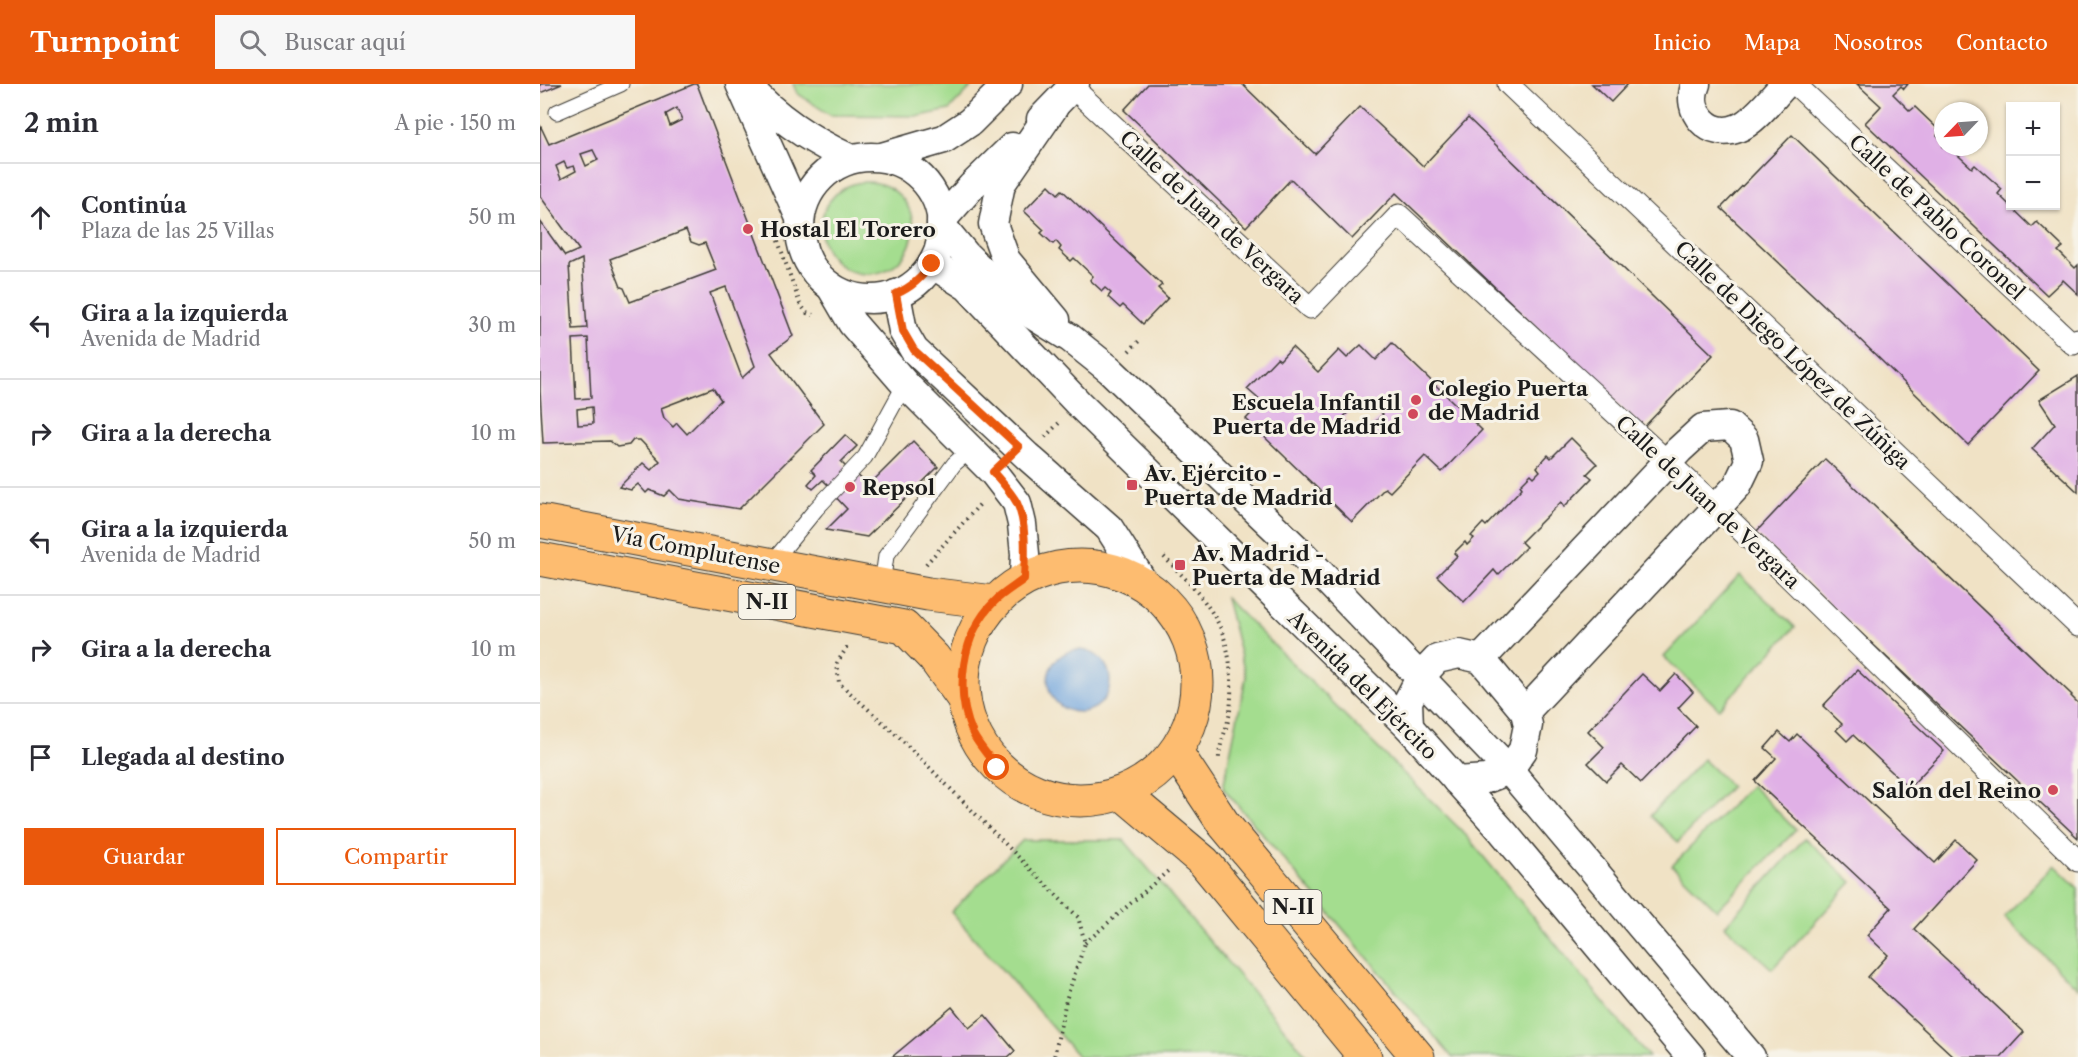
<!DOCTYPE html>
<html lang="es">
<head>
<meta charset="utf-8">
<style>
  body { margin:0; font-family:"Libre Caslon Text",serif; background:#f7f7f7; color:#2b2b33 }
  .controls { position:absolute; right:18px; top:18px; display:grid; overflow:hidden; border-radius:0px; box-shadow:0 2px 4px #0004 }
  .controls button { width:54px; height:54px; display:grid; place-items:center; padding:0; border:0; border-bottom:2px solid #e1e1e2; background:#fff; color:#2b2b33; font:30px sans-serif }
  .compass { position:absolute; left:1394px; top:18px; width:54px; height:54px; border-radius:50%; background:#fff; box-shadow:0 2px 4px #0004; rotate:245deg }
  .stop { position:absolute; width:18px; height:18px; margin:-14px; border:4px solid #ea580c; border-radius:50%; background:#fff }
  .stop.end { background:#ea580c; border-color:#fff; box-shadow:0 2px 6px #0008 }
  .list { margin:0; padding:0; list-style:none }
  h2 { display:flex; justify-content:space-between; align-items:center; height:78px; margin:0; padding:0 24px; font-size:26px }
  h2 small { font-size:20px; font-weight:400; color:#7c7c81 }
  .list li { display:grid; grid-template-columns:39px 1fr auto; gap:18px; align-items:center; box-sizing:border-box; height:108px; padding:0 24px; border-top:2px solid #e1e1e2 }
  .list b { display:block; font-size:22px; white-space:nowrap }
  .list p { margin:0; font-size:20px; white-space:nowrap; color:#7c7c81 }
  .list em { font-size:20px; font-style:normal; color:#7c7c81 }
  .actions { display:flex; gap:12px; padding:18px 24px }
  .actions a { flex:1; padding:14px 0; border:2px solid #ea580c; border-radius:0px; text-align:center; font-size:21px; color:#ea580c }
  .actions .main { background:#ea580c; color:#fff }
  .icon { flex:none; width:33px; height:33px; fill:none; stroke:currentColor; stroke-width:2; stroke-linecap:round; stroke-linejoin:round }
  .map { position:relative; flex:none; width:1538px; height:973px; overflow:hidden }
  header { display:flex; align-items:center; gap:36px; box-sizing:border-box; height:84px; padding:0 30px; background:#ea580c; color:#fff }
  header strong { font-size:28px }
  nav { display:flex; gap:33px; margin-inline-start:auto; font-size:21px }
  .search { width:420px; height:54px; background:#f7f7f7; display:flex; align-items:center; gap:15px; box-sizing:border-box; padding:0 21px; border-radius:0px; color:#7c7c81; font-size:22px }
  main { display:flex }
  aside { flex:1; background:#fff }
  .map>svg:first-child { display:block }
</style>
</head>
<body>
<header>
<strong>Turnpoint</strong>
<div class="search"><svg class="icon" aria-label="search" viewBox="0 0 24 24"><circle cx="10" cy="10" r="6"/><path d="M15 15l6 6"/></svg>Buscar aquí</div>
<nav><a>Inicio</a><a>Mapa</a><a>Nosotros</a><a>Contacto</a></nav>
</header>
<main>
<aside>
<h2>2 min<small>A pie · 150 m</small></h2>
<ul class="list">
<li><svg class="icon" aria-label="ahead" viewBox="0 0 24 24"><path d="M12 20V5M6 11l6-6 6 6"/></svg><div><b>Continúa</b><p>Plaza de las 25 Villas</p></div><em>50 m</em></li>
<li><svg class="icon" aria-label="left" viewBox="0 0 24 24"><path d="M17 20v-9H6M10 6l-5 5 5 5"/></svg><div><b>Gira a la izquierda</b><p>Avenida de Madrid</p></div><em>30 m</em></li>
<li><svg class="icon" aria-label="right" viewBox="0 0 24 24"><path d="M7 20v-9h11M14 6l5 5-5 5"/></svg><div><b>Gira a la derecha</b></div><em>10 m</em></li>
<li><svg class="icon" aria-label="left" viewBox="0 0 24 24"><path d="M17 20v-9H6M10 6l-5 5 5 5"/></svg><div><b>Gira a la izquierda</b><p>Avenida de Madrid</p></div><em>50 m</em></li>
<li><svg class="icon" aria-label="right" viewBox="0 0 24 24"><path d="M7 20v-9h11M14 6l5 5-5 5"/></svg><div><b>Gira a la derecha</b></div><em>10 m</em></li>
<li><svg class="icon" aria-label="arrive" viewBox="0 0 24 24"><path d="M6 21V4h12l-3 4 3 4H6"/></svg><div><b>Llegada al destino</b></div></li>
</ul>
<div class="actions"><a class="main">Guardar</a><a>Compartir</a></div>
</aside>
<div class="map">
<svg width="1538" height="973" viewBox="0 0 1538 973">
  <rect width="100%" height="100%" fill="#f7f3e8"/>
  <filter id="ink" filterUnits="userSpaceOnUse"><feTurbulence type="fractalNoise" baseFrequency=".0167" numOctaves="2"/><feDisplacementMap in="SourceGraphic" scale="12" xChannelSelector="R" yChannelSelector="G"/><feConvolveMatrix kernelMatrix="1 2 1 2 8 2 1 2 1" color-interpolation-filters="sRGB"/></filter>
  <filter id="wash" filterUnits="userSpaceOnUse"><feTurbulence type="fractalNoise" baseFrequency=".008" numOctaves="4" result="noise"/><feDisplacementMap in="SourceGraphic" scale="24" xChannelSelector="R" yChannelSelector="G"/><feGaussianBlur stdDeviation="1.35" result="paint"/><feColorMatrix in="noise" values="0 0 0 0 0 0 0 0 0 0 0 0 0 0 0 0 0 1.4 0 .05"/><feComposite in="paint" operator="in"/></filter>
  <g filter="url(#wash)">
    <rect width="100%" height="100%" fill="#f0e2c5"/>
    <g fill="#a4dd8f" stroke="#607c56" stroke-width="1.5">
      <polygon points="253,0 434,0 409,26 380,32 290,31 257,9"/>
      <circle cx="327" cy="144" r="46"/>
      <polygon points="1200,491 1255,543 1179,625 1124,573"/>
      <polygon points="686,514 924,749 1109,973 912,973 683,704 706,593"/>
      <polygon points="1163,675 1191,702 1138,758 1110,732"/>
      <polygon points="1211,701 1256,746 1177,826 1132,782"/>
      <polygon points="1265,754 1312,798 1232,885 1185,842"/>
      <polygon points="483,756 584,756 768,973 539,973 411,828"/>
      <polygon points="1514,781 1538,804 1538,904 1464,833"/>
    </g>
    <circle fill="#71a5de" stroke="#46607d" stroke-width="1.5" cx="539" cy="597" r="31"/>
    <g id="blocks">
      <g fill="#e0b0e6" fill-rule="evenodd">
        <polygon points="0,0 22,0 0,9"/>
        <path d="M154,0h3l96,252 -22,17 53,71 -85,85 -60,-10 -9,-9 -6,6 -15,-6 -3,3 -8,-9 -7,6 -12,-3 24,-24 8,7 9,-9 -20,-21h-7l-4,5 -12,2 -7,-6 -67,2 -3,-52v-170l25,35 14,-6 -39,-54v-71l9,19zM137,24l5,12 -12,6 -4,-12zM53,66l5,10 -12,6 -5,-12zM24,78l3,6 7,-2 2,5 -15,8 -5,-13zM146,146l5,12 8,3 6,-2 11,27 -86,32 -6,-14 -3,-1 -11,-28zM42,175l5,69 -14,1 -4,-64zM186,203l29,79 -13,12 -32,-85zM48,254l3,60 -15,1 -3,-60zM173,304l8,12 -34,34 -10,-11 -4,4 -9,-9 -3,-10zM52,323l1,17 -15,1 -1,-16z"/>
        <polygon points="608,0 702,0 775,70 820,23 883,82 928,34 1173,271 1103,344 856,109 812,155 751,95 706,143 584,26"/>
        <polygon points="1052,0 1088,0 1071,18"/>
        <polygon points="1317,0 1368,0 1364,5 1361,2 1353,10 1370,27 1375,23 1401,48 1397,51 1403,57 1403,63 1409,63 1432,84 1435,81 1462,105 1458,110 1492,143 1497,138 1523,163 1518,167 1535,184 1538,181 1538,210 1523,196 1507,211 1386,97 1325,39 1341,22"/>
        <polygon points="1252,51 1499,287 1428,361 1306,242 1181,124"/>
        <polygon points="509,101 518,110 522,106 622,201 618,204 628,214 603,240 583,221 580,224 568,213 571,209 565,204 562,207 550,196 553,192 534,174 531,177 519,166 521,163 516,157 513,160 501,149 504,146 484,127"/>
        <path d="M852,259l90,87 -40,42 -17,-16 -35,36 -5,-4 -33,34 -106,-103 16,-17 -15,-13 30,-31 3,2 12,-13 26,25 21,-22 8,8 14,-13 15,15zM818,317l8,8 5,-6 12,11 -21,22 -19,-18z"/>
        <polygon points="1538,292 1538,408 1492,365 1515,340 1499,316"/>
        <polygon points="305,351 317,362 301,378 310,387 312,385 328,402 373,357 398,383 327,453 286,446 307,425 290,407 292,405 283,396 273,405 268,400 276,391 271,386"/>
        <polygon points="1031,354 1057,380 1047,390 1052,394 1024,423 1021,418 981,458 986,463 958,491 954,486 924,518 897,492 917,472 914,469 925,458 927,461 934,454 931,452 943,439 946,442 982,404 980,401 991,390 994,393 1000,387 997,383 1008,371 1011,374"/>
        <polygon points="1285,375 1532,611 1531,612 1538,619 1538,754 1215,449"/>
        <polygon points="1317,586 1404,667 1369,704 1313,651 1307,657 1296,646 1302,640 1283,622"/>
        <polygon points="1102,590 1120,607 1136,590 1153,608 1138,624 1156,642 1101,699 1082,681 1066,697 1048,679 1064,663 1048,647"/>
        <polygon points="1239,648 1250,658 1257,650 1395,779 1416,756 1437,776 1374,845 1484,948 1461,973 1414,973 1328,893 1348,871 1327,851 1351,824 1215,697 1236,674 1225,664"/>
        <polygon points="412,923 429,944 445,931 475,967 468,973 352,973"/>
      </g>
    </g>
  </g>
  <g filter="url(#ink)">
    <use href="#blocks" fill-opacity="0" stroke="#3c3a35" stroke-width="1.5"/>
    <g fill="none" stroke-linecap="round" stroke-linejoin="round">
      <defs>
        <g id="service">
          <polyline points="17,28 81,0"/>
          <polyline points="231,480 276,425 325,373 365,300"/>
          <polyline points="342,501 346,472 414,380 430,366"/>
        </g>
        <g id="pedestrian">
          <polyline points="968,0 1538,542"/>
          <polyline points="1255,0 1533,260 1538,255"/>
          <polyline points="532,3 770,224 859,131 1177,423 1538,777"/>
        </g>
        <g id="minor">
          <polyline points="200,0 260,134"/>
          <path d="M1156,0c-12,27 14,56 42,44 16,-6 35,-31 47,-44"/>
          <path d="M208,2c29,33 64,55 103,73"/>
          <polyline points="514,23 461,100 453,140 466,176 516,236"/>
          <polyline points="501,35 535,0"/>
          <polyline points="342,73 404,55 430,38 468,0"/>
          <circle cx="331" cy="144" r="71"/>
          <polyline points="401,137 432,102 472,63"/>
          <polyline points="401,141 425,170 478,222 530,254 570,286 762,470 969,686 1211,973"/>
          <polyline points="392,180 428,203 538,319 869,643 963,748 1151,973"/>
          <polyline points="291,203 312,239 365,300 453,388 477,419 482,440 485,470 484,495"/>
          <polyline points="356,210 363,247 374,266 487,372 569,444 602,496"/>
          <polyline points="941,575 1139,366 1163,344 1190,342 1204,355 1209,377 1197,402 985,628"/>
          <polyline points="869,643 868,617 881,592 897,575 919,570 941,575 985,628 988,641 983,666 969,686 946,695 917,697"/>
        </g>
        <g id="primary">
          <polyline points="0,437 388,510 454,518"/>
          <polyline points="0,475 364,543 394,574 423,614"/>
          <circle cx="540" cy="599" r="117"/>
          <polyline points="636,668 683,739 878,973"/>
          <polyline points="582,709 664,778 825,973"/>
        </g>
      </defs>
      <use href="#service" stroke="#3c3a35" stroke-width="17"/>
      <use href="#pedestrian" stroke="#3c3a35" stroke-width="23"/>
      <use href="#minor" stroke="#3c3a35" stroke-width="31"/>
      <use href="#primary" stroke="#3c3a35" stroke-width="35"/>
      <g stroke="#3c3a35" stroke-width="4" stroke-dasharray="1.5 4.5" stroke-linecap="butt">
        <polyline points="236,151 260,220 267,229 273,231"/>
        <polyline points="589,267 601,255"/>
        <polyline points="505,353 519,339"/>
        <path d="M624,473c19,19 40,40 53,64 14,26 16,61 13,90 -2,16 -12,35 -11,49"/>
        <polyline points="386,480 441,419"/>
        <polyline points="307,563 297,579 299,599 359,653 538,833 545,859 526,916 514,973"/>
        <polyline points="545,859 628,787"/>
      </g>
      <use href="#service" stroke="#fff" stroke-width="15"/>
      <use href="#pedestrian" stroke="#fff" stroke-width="21"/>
      <use href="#minor" stroke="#fff" stroke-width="28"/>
      <use href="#primary" stroke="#fdbc6f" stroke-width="33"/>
    </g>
  </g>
  <g fill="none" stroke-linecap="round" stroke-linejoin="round" filter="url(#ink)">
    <path stroke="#ea580c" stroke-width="8" d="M392,180c-11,14 -20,23 -36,30l7,37 11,19 105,97 -26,25c8,9 18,20 24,31 10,21 8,52 7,76 -9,7 -21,14 -29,22 -34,33 -41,91 -22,133 6,12 17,23 24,34"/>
  </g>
  <g fill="#d1495b" stroke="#f7f3e8" stroke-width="2">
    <circle cx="208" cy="145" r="6"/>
    <circle cx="876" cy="316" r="6"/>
    <circle cx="873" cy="330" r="6"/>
    <rect x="586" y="395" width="12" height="12" rx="3"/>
    <circle cx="310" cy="403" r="6"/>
    <rect x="634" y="475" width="12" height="12" rx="3"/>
    <circle cx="1513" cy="706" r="6"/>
  </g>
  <g text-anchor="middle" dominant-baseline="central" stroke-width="6" stroke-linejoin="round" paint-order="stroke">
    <g fill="#f7f3e8" stroke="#5e5c59" stroke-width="1.5">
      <rect x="198.5" y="501" width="57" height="34" rx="4.5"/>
      <rect x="724.5" y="806" width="57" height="34" rx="4.5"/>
    </g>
    <g font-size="20" font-weight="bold" fill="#1c1c1c">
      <text x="227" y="518">N-II</text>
      <text x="753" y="823">N-II</text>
    </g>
    <g font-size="21" fill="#1c1c1c" stroke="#f7f3e8">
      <text transform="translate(672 133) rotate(43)">Calle de Juan de Vergara</text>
      <text transform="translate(1397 133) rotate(43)">Calle de Pablo Coronel</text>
      <text transform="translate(1253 271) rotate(44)">Calle de Diego López de Zúñiga</text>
      <text transform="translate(1168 418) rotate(43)">Calle de Juan de Vergara</text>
      <text transform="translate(156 466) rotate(11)">Vía Complutense</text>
      <text transform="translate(823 601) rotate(45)">Avenida del Ejército</text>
    </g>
    <g font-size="21" font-weight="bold" fill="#1c1c1c" stroke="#f7f3e8" text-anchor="start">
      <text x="220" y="145">Hostal El Torero</text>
      <text x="888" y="304">Colegio Puerta<tspan x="888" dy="24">de Madrid</tspan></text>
      <text x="861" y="318" text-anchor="end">Escuela Infantil<tspan x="861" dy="24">Puerta de Madrid</tspan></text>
      <text x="604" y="389">Av. Ejército -<tspan x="604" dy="24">Puerta de Madrid</tspan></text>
      <text x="322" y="403">Repsol</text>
      <text x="652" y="469">Av. Madrid -<tspan x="652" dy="24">Puerta de Madrid</tspan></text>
      <text x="1501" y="706" text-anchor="end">Salón del Reino</text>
    </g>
  </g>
</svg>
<div class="controls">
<button>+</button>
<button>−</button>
</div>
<svg class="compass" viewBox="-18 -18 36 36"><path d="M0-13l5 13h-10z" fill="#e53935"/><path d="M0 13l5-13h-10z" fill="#7c7c81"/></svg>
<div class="stop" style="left:457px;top:684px"></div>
<div class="stop end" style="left:392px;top:180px"></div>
</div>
</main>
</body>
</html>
